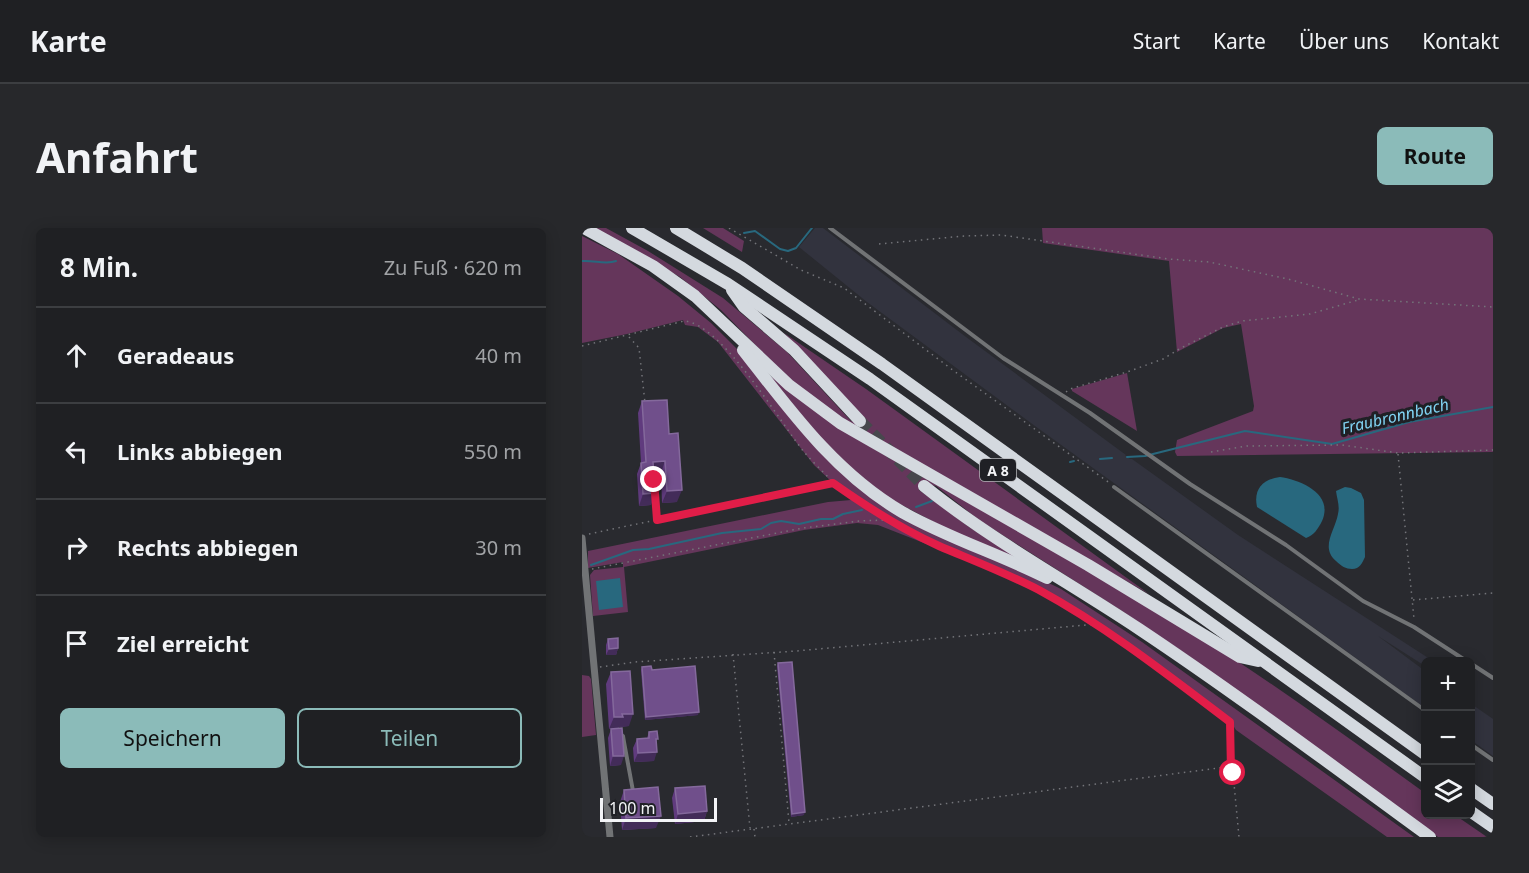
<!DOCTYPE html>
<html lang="de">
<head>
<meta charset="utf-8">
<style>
  body { margin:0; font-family:"Noto Sans",sans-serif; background:#27282b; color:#f1f3f6 }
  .controls { position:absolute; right:18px; bottom:18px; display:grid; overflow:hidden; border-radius:9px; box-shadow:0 3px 15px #0003 }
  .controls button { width:54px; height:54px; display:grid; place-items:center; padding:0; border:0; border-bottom:2px solid #3c3e41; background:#1f2023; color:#f1f3f6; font:30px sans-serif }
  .scale { position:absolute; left:18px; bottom:15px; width:117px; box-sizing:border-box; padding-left:6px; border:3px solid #f3f4f7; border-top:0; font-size:16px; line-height:21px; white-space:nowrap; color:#f3f4f7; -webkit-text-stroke:4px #1f2025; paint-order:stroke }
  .stop { position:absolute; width:18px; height:18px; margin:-14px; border:4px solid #e11d48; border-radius:50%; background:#fff }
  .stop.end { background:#e11d48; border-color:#fff; box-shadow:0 2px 6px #0008 }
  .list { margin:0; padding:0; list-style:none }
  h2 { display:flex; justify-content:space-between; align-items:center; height:78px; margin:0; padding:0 24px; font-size:26px }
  h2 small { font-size:20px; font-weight:400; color:#a1a3a6 }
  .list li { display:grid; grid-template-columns:39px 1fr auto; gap:18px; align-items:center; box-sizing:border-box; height:96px; padding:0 24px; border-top:2px solid #3c3e41 }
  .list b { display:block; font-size:22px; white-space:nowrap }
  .list em { font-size:20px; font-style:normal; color:#a1a3a6 }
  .actions { display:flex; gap:12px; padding:18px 24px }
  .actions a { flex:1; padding:14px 0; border:2px solid #8bbbb9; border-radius:9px; text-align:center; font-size:21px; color:#8bbbb9 }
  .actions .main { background:#8bbbb9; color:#111 }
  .icon { flex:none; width:33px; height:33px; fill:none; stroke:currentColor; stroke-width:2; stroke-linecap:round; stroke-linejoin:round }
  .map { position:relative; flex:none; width:911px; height:609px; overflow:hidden; border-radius:9px }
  header { display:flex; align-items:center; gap:36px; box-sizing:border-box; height:84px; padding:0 30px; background:#1f2023; border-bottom:2px solid #3c3e41 }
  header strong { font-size:28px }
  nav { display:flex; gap:33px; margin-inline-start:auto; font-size:21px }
  .intro { display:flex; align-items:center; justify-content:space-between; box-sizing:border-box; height:144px; padding:0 36px }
  h1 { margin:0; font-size:42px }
  .button { padding:15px 27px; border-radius:9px; background:#8bbbb9; color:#111; font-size:21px; font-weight:700 }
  main { display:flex; gap:36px; padding:0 36px }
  aside { flex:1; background:#1f2023; border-radius:9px; box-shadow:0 3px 15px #0003 }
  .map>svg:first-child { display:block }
</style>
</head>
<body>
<header>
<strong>Karte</strong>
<nav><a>Start</a><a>Karte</a><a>Über uns</a><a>Kontakt</a></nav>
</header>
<div class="intro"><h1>Anfahrt</h1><a class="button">Route</a></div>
<main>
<aside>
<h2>8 Min.<small>Zu Fuß · 620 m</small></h2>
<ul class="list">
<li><svg class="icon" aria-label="ahead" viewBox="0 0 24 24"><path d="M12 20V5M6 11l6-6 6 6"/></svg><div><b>Geradeaus</b></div><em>40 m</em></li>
<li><svg class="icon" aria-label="left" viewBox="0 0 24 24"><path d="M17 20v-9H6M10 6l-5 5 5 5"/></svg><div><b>Links abbiegen</b></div><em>550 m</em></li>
<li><svg class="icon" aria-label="right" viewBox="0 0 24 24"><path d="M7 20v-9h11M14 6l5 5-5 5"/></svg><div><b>Rechts abbiegen</b></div><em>30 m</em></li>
<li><svg class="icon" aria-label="arrive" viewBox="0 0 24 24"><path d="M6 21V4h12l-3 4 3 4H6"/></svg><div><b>Ziel erreicht</b></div></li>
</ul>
<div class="actions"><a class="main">Speichern</a><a>Teilen</a></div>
</aside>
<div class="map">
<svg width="911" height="609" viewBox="0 0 911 609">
  <rect width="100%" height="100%" fill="#292a2f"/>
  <g fill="#32333e">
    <polygon points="233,0 241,0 384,109 544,227 543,227 548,231 550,231 656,307 851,433 844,434 843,438 796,408 843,443 843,480 453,198 285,74 217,19"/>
    <polygon points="888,475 911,491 911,528 889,512"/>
  </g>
  <g fill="#65365b">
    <polygon points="12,0 24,0 66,23 141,70 205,124 269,193 273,194 284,191 202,105 284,161 567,366 264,193 228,168 202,146 139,82 98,49"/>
    <polygon points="121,0 141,0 162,13 160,24"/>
    <polygon points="460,0 911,0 911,224 595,228 593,224 595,212 671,183 672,178 659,96 641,100 595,124 587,33 461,15"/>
    <polygon points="0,8 36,26 96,68 129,95 160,126 283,265 479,361 560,414 832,609 805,609 654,502 649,494 525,400 507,393 453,362 403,339 296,297 275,295 222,302 42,339 46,384 11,388 8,347 12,342 41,339 41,334 6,340 6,323 246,274 269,272 232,237 136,114 116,99 103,97 101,92 45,106 0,115"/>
    <polygon points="545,145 555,203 490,163 490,161"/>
    <path d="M191,149c48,44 105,74 162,107 59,33 119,66 178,100 109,62 211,136 312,209l1,21 29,1 32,22h-49l-252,-183 -64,-43 -143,-91 -43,-34 -5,-1 -12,5 50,37 46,29 -1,1 -50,-19 -77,-41 -57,-46 -59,-73z"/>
    <polygon points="0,447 7,448 9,451 14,507 0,509"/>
  </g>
  <g fill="#28687e">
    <path d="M698,249c21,3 54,17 42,44 -4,8 -8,14 -16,17l-49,-31c-4,-19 7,-28 23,-30z"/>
    <path d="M763,259l6,1 10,5 3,7 1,57c-3,6 -5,12 -13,12 -6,0 -11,-3 -16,-8 -16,-14 -1,-30 2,-47 2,-8 -1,-15 -2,-23z"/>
    <polygon points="38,350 41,379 17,382 14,353"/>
  </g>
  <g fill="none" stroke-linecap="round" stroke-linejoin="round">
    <g stroke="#28687e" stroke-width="2">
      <polyline points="162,5 173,3 198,21 206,23 214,20 230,0"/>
      <path d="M0,33c12,-1 24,4 34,0"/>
      <polyline points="545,229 563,228 663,203 750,216 827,194 911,179"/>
      <polyline points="518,231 530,230"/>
      <polyline points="488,234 492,233"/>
      <polyline points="334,279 350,273"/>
      <polyline points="9,337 51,322 67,321 140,305 179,301 189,295 199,293 217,296 239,291 251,291 261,286 280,282"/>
    </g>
    <polyline stroke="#47484d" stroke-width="12" stroke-dasharray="12 6" stroke-linecap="butt" points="278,193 342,258"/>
    <g stroke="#74757a" stroke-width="1.5" stroke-dasharray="1.5 4.5" stroke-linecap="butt">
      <polyline points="147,0 219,42 262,60 372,143 529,256"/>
      <polyline points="297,16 382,8 419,7 587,31 627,34 706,51 777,71 911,79"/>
      <polyline points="47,109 57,120 63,175"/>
      <path d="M0,118l102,-25c37,2 96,101 120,131 9,10 19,20 29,30"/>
      <polyline points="484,164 488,161 545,144 581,131 599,120 641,99 660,93 728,86 776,72"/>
      <polyline points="629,224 665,218 760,217 816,225 911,222"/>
      <polyline points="816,226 832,391"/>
      <polyline points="72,252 75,290"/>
      <path d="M7,306l244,-51c34,24 68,46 106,63 33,14 67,27 99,44 69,37 130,85 191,132l2,48"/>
      <polyline points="10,341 221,300 277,293 304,292"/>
      <polyline points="831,372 911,365"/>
      <polyline points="192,424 207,595"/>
      <polyline points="151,426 168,600"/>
      <polyline points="18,439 53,434 214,423 515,396"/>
      <polyline points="172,601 173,609"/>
      <polyline points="108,609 644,539 651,545 657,609"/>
    </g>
    <g stroke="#717375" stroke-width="4">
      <polyline points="248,0 421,130 508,185 608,256 704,317 781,373 832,399 886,434"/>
      <polyline points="532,259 844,483"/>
      <polyline points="888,435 911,450"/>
      <polyline points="37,505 41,508 42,514 51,563"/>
      <polyline points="888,516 911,532"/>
    </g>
    <polyline stroke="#717375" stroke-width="7" points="0,310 28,609"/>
    <g stroke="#d4d9df" stroke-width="12">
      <polyline points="2,0 71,38 113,68 207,157 258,195 506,337 658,429 676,433"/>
      <polyline points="50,0 146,56 288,151 844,550"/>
      <polyline points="94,0 160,40 300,136 844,527"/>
      <polyline points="150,62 162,79 212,122 278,193"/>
      <path d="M161,122c47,60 92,123 159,162 46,26 97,42 145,66"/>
      <path d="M342,258c67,54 143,95 215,143 99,66 195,138 291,208"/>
      <polyline points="888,560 911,576"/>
      <polyline points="888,583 911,599"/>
    </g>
  </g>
  <g fill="#603b7e">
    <polygon points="60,173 87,206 95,274 80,275 79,245 72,245 69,277 57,278 55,246 59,235 56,185"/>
    <polygon points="26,411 36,420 34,427 24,427 24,417"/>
    <polygon points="196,435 222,587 209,589 195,438"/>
    <polygon points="60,439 70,442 116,487 63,492 59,442"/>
    <polygon points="29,444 47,498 37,499 36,501 39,537 28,538 26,510 29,501 27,501 24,456"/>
    <polygon points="67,504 74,515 72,533 52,534 51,520 55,511 65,510"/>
    <polygon points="93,560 125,583 122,593 93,596 90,570"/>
    <polygon points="42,562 74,600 40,602 38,574"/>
  </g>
  <g fill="#432c59">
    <polygon points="83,233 79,245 67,246 71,234"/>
    <polygon points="100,262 95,274 80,275 85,263"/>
    <polygon points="73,265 69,277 57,278 61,266"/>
    <polygon points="36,420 34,427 24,427 27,421"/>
    <polygon points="117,484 116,487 63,492 64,489"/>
    <polygon points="40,486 51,486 47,498 37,499 36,501 27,501 32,489"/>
    <polygon points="75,524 72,533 52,534 56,525"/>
    <polygon points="31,528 42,528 39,537 28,538"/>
    <polygon points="125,583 122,593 93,596 96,586"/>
    <polygon points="223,584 222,587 209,589 210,586"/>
    <polygon points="79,588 74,600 40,602 44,590"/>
  </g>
  <g fill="#704f8b" stroke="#84699c" stroke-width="1.5">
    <polygon points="85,172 87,206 96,205 100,262 85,263 83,233 71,234 73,265 61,266 59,235 64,234 60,173"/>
    <polygon points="36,410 36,420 27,421 26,411"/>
    <polygon points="210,434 223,584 210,586 196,435"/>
    <polygon points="69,438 70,442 113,438 117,484 64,489 60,439"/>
    <polygon points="48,443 51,486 40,486 41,489 32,489 29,444"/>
    <polygon points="40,500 42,528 31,528 29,501"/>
    <polygon points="75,503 76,511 74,511 75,524 56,525 55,511 67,510 67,504"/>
    <polygon points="123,558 125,583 96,586 93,560"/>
    <polygon points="76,559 79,588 44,590 42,562"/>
  </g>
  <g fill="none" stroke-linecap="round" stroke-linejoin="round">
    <path stroke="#e11d48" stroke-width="8" d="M72,252l3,40 176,-37c34,24 68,46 106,63 33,14 67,27 100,44 68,37 129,85 191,132l1,48 2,3"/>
  </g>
  <g text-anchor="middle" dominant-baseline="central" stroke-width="6" stroke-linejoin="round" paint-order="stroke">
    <rect fill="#1f2025" stroke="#b3b4b8" stroke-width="1.5" x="398" y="231" width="36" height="22" rx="4.5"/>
    <g font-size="14" font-weight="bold" fill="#f3f4f7">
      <text x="416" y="242">A 8</text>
    </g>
    <g font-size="16" font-style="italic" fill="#81d3f3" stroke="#1f2025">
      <text transform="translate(813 188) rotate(-13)">Fraubronnbach</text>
    </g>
  </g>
</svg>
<div class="controls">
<button>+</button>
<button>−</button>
<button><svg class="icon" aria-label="layers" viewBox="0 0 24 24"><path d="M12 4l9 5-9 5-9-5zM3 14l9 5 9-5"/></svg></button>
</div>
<div class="scale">100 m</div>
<div class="stop" style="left:651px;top:545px"></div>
<div class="stop end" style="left:72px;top:252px"></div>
</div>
</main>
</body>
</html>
